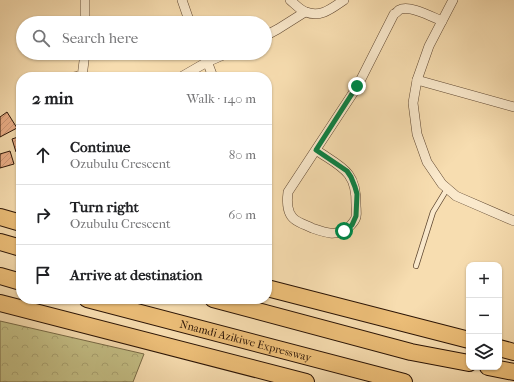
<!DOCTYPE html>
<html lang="en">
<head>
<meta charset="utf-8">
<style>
  body { margin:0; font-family:"IM FELL French Canon",serif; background:#f6f6f6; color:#202124 }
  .controls { position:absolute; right:12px; bottom:12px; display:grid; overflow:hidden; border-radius:8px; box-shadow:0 1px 3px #0004 }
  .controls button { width:36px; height:36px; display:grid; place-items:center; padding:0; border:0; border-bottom:1px solid #e0e0e0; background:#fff; color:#202124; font:20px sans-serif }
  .stop { position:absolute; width:12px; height:12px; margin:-9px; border:3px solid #0b8043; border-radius:50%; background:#fff }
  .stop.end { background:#0b8043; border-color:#fff; box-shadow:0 1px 4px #0008 }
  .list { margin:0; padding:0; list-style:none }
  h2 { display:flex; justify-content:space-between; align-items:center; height:52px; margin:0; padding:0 16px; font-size:17px }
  h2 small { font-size:13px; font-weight:400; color:#757577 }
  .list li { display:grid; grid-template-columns:26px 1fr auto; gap:12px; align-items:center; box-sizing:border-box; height:60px; padding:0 16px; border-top:1px solid #e0e0e0 }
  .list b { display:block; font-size:15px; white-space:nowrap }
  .list p { margin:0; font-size:13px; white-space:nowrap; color:#757577 }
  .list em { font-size:13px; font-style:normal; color:#757577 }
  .icon { flex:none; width:22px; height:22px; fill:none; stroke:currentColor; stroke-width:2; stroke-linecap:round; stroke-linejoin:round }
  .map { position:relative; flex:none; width:514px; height:382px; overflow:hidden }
  .search { position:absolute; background:#fff; box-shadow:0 1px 3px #0004; left:16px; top:16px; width:256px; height:44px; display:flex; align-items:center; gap:10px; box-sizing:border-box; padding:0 14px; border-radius:22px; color:#757577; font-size:15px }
  .panel { position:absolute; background:#fff; box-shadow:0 1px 3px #0004; left:16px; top:72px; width:256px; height:232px; border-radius:16px }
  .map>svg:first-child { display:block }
</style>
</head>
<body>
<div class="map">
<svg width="514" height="382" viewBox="0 0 514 382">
  <defs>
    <pattern id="forest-crowns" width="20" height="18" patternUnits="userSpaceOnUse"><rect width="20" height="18" fill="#c4bf86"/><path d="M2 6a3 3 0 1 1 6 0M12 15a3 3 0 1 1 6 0" fill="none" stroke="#a9a372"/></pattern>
    <pattern id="building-hatch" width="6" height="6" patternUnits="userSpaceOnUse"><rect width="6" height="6" fill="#ecaf88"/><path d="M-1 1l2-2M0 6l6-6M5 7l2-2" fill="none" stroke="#cb9674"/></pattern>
  </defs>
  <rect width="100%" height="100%" fill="#f7ddb0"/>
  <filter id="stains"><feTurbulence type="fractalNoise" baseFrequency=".005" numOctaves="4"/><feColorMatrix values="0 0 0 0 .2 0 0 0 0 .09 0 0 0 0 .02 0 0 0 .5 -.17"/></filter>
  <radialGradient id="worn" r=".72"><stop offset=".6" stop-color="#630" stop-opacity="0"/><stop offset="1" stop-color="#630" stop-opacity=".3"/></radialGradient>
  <polygon fill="url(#forest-crowns)" stroke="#786a46" points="0,321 144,354 133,382 0,382"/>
  <g fill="url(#building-hatch)" stroke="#2b1405">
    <polygon points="77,72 78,77 62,77 62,74"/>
    <polygon points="7,112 17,128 0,137 0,117"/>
    <polygon points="21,136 21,150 16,152 12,139"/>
    <polygon points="10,151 14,164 0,168 0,154"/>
  </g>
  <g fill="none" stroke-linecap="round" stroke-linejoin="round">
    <defs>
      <polyline id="lane" points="416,266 433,212 447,189"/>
      <g id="street">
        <polyline points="85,0 85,23"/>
        <polyline points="182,0 190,23"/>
        <path d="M290,0c5,4 10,10 16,12 15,6 26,-4 38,-12"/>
        <polyline points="453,0 429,46 417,80 413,103 417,134 427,162 442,184 456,196 514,221"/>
        <polyline points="265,36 278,29 305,12"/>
        <polyline points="204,53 213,77"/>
        <polyline points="82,77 85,53"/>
        <polyline points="181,77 207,62 228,53"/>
        <polyline points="417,80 514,107"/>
        <path d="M316,150c25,17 41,21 40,55 0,4 1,8 0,12 -1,4 -4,7 -7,10 -13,10 -23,6 -37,1 -6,-3 -14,-5 -19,-10 -6,-6 -6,-18 -5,-26l69,-105 37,-73c1,0 5,-4 5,-4 10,-6 33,7 43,11"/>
      </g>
      <g id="highway">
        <polyline points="0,217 21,223"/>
        <polyline points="0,242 21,248"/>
        <polyline points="0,276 21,282"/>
        <polyline points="267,288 469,340"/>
        <path id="s1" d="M87,299l317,83"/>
        <polyline points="213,299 411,352 469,363"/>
        <polyline points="0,303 306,382"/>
        <polyline points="499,348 514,352"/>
        <polyline points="488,367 514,372"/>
      </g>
    </defs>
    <use href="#lane" stroke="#5e4630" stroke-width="6"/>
    <use href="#street" stroke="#5e4630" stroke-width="10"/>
    <use href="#highway" stroke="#2b1405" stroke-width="18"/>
    <use href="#lane" stroke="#fae9cc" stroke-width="4.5"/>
    <use href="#street" stroke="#fae9cc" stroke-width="9"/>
    <use href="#highway" stroke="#ecbe78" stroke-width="16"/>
  </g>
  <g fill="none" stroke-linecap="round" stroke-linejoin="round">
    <polyline stroke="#0b8043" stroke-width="5" points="344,231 352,225 356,216 357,194 355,187 351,177 347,171 316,150 357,86"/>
  </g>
  <g text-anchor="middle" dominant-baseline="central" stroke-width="4" stroke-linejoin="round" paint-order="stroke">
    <g font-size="11" fill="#2b1405" stroke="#fae9cc">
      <text stroke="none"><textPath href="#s1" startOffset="164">Nnamdi Azikiwe Expressway</textPath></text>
    </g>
  </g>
  <rect width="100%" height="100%" filter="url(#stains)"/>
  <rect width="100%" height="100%" fill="url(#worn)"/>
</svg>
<div class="controls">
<button>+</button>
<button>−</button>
<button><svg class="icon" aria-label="layers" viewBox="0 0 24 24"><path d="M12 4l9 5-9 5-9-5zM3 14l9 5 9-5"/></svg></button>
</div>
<div class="stop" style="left:344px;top:231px"></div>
<div class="stop end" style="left:357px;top:86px"></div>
<div class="search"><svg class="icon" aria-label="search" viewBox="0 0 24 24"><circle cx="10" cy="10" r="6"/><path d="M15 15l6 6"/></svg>Search here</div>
<section class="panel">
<h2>2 min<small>Walk · 140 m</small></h2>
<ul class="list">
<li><svg class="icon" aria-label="ahead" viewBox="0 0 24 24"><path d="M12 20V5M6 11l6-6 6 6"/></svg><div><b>Continue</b><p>Ozubulu Crescent</p></div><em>80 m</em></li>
<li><svg class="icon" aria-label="right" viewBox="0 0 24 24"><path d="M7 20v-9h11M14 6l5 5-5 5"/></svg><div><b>Turn right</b><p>Ozubulu Crescent</p></div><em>60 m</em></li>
<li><svg class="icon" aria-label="arrive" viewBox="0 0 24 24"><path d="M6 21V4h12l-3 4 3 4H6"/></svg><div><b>Arrive at destination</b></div></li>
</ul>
</section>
</div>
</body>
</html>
